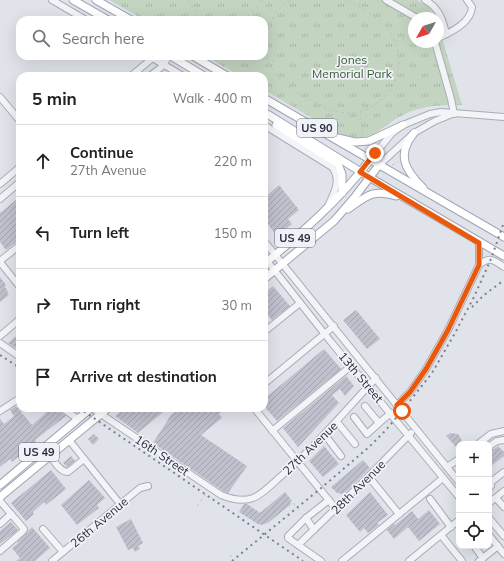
<!DOCTYPE html>
<html lang="en">
<head>
<meta charset="utf-8">
<style>
  body { margin:0; font-family:Mulish,sans-serif; background:#f2f2f2; color:#222 }
  .controls { position:absolute; right:12px; bottom:12px; display:grid; overflow:hidden; border-radius:8px; box-shadow:0 4px 16px #0002 }
  .controls button { width:36px; height:36px; display:grid; place-items:center; padding:0; border:0; border-bottom:1px solid #e0e0e0; background:#fff; color:#222; font:20px sans-serif }
  .compass { position:absolute; left:408px; top:12px; width:36px; height:36px; border-radius:50%; background:#fff; box-shadow:0 4px 16px #0002; rotate:231deg }
  .stop { position:absolute; width:12px; height:12px; margin:-9px; border:3px solid #ea580c; border-radius:50%; background:#fff }
  .stop.end { background:#ea580c; border-color:#fff; box-shadow:0 1px 4px #0008 }
  .list { margin:0; padding:0; list-style:none }
  h2 { display:flex; justify-content:space-between; align-items:center; height:52px; margin:0; padding:0 16px; font-size:17px }
  h2 small { font-size:13px; font-weight:400; color:#767676 }
  .list li { display:grid; grid-template-columns:26px 1fr auto; gap:12px; align-items:center; box-sizing:border-box; height:72px; padding:0 16px; border-top:1px solid #e0e0e0 }
  .list b { display:block; font-size:15px; white-space:nowrap }
  .list p { margin:0; font-size:13px; white-space:nowrap; color:#767676 }
  .list em { font-size:13px; font-style:normal; color:#767676 }
  .icon { flex:none; width:22px; height:22px; fill:none; stroke:currentColor; stroke-width:2; stroke-linecap:round; stroke-linejoin:round }
  .map { position:relative; flex:none; width:504px; height:561px; overflow:hidden }
  .search { position:absolute; background:#fff; box-shadow:0 4px 16px #0002; left:16px; top:16px; width:252px; height:44px; display:flex; align-items:center; gap:10px; box-sizing:border-box; padding:0 14px; border-radius:12px; color:#767676; font-size:15px }
  .panel { position:absolute; background:#fff; box-shadow:0 4px 16px #0002; left:16px; top:72px; width:252px; height:340px; border-radius:12px }
  .map>svg:first-child { display:block }
</style>
</head>
<body>
<div class="map">
<svg width="504" height="561" viewBox="0 0 504 561">
  <defs>
    <pattern id="grass-tufts" width="24" height="20" patternUnits="userSpaceOnUse"><rect width="24" height="20" fill="#c3d4c1"/><path d="M3 7l-1-3M5 7V3M7 7l1-3M15 17l-1-3M17 17v-4M19 17l1-3" fill="none" stroke="#a8b6a7"/></pattern>
    <pattern id="building-hatch" width="6" height="6" patternUnits="userSpaceOnUse"><rect width="6" height="6" fill="#bec1cc"/><path d="M-1 1l2-2M0 6l6-6M5 7l2-2" fill="none" stroke="#a3a6b0"/></pattern>
  </defs>
  <rect width="100%" height="100%" fill="#e0e3ea"/>
  <path fill="url(#grass-tufts)" d="M109,0h308l11,7 8,11h-22v24h24v-17l24,80c-19,0 -37,0 -55,8 -29,13 -34,34 -69,20l-74,-43v-14h-24l-35,-20h59v-36h-120z"/>
  <g fill="url(#building-hatch)">
    <polygon points="279,185 299,210 288,219 292,224 277,236 264,219 264,198"/>
    <polygon points="16,200 20,205 20,239 6,250 0,242 0,213"/>
    <polygon points="0,277 6,285 5,287 8,292 7,293 9,295 0,302"/>
    <polygon points="273,286 290,306 272,320 269,316 264,320 264,293"/>
    <polygon points="356,310 380,339 367,349 343,320"/>
    <polygon points="20,333 20,351 8,343"/>
    <polygon points="324,349 341,369 277,421 264,406 264,399"/>
    <polygon points="346,376 354,386 345,396 340,389 332,395 339,403 298,447 283,428"/>
    <polygon points="16,406 32,425 46,413 39,408 58,408 59,411 66,416 35,440 36,442 12,462 10,459 0,467 0,419 4,424 14,416 10,410"/>
    <polygon points="125,408 168,408 138,433 115,416"/>
    <polygon points="181,408 227,408 219,414 222,418 201,435 247,466 228,493 223,491 153,443 171,415"/>
    <polygon points="450,433 458,434 463,442 456,447 446,436"/>
    <polygon points="94,434 99,439 93,445 88,439"/>
    <polygon points="324,446 339,464 323,477 309,461"/>
    <polygon points="498,446 504,452 504,456 491,466 489,464 489,449 494,449"/>
    <polygon points="71,456 75,461 67,467 63,463"/>
    <polygon points="363,460 370,468 344,494 337,493 331,487"/>
    <polygon points="51,470 66,489 46,505 44,502 33,512 34,514 26,521 11,503"/>
    <polygon points="89,480 105,498 97,505 99,508 77,525 61,505"/>
    <polygon points="285,492 292,501 290,502 291,504 268,523 261,525 258,524 239,512 244,504 247,504 260,513"/>
    <polygon points="370,492 388,515 377,523 379,525 368,533 364,528 360,532 346,515"/>
    <polygon points="429,510 440,524 419,541 408,527 394,539 387,530 394,524 395,525 412,511 418,519"/>
    <polygon points="131,519 143,543 138,546 140,549 135,552 133,548 128,550 116,527"/>
    <polygon points="11,522 18,530 0,544 0,531"/>
    <polygon points="32,527 50,548 35,561 16,561 20,558 12,548 18,543 17,542"/>
  </g>
  <g fill="none" stroke-linecap="round" stroke-linejoin="round">
    <defs>
      <g id="minor">
        <polyline points="52,0 86,20"/>
        <polyline points="386,0 417,18"/>
        <path d="M425,0c14,8 18,20 21,34"/>
        <path d="M438,38c13,-6 33,-15 34,-31l-5,-7"/>
        <polyline points="435,42 451,99 454,114"/>
        <polyline points="149,56 183,76"/>
        <polyline points="131,76 155,56"/>
        <polyline points="150,76 164,65 168,56"/>
        <polyline points="0,97 20,121"/>
        <path d="M264,125l68,42c10,13 2,26 -4,39"/>
        <polyline points="370,160 392,133 403,125 430,114 441,112 504,117"/>
        <polyline points="379,165 414,133 435,121 452,114"/>
        <polyline points="0,184 20,167"/>
        <polyline points="0,199 20,182"/>
        <polyline points="264,241 459,482"/>
        <polyline points="264,257 331,342 459,497"/>
        <polyline points="0,261 20,245"/>
        <polyline points="0,262 20,287"/>
        <path d="M479,265c11,-9 14,-5 25,2"/>
        <polyline points="264,332 300,303"/>
        <polyline points="0,336 20,319"/>
        <polyline points="0,343 20,357"/>
        <polyline points="264,384 334,326"/>
        <polyline points="397,405 410,392 426,369 448,330 479,265 479,243"/>
        <polyline points="62,408 78,419"/>
        <path d="M92,408l129,87c10,4 21,7 32,3 10,-4 19,-14 27,-21 35,-30 64,-65 96,-99"/>
        <polyline points="254,408 336,509"/>
        <polyline points="0,411 20,398"/>
        <polyline points="354,417 367,434 379,423 365,406"/>
        <polyline points="337,422 355,444"/>
        <polyline points="379,423 391,413"/>
        <polyline points="272,431 351,366"/>
        <polyline points="325,435 341,456"/>
        <polyline points="69,440 120,504"/>
        <polyline points="478,444 491,434 504,431"/>
        <polyline points="491,445 497,441 504,440"/>
        <path d="M50,456c5,6 10,16 18,16l16,-13"/>
        <polyline points="447,467 459,459"/>
        <polyline points="369,477 399,514"/>
        <polyline points="489,488 491,486 491,482 504,472"/>
        <polyline points="496,498 504,507"/>
        <polyline points="430,499 451,527"/>
        <polyline points="0,501 24,529 22,532 0,551"/>
        <polyline points="489,503 504,491"/>
        <polyline points="306,518 314,530"/>
        <polyline points="489,518 504,536"/>
        <polyline points="0,524 11,514"/>
        <polyline points="43,529 63,552"/>
        <polyline points="441,535 462,561"/>
        <polyline points="489,535 504,554"/>
        <polyline points="298,545 357,488 411,433"/>
        <polyline points="474,546 483,558"/>
        <polyline points="52,561 140,488 148,486"/>
        <polyline points="321,561 288,538 288,536 306,518 329,500"/>
        <polyline points="342,561 443,478"/>
        <polyline points="409,561 459,520"/>
        <polyline points="479,561 498,546"/>
      </g>
      <g id="major">
        <polyline points="73,0 108,20"/>
        <polyline points="96,0 131,20"/>
        <polyline points="171,56 204,76"/>
        <polyline points="193,56 227,76"/>
        <polyline points="264,98 504,237"/>
        <polyline points="264,112 369,177 504,256"/>
        <polyline points="276,125 338,164 342,174 342,193"/>
        <path d="M414,133c-18,22 -9,37 9,55"/>
        <polyline points="338,138 355,142 369,141 403,125"/>
        <path d="M348,209c19,-13 24,-20 48,-13"/>
        <path d="M264,264c40,-33 74,-63 106,-104"/>
        <polyline points="264,279 334,221 354,198 379,165"/>
        <polyline points="0,485 91,408"/>
        <polyline points="0,497 108,408"/>
      </g>
    </defs>
    <use href="#minor" stroke="#a9adb7" stroke-width="8"/>
    <use href="#major" stroke="#a0a5b5" stroke-width="9"/>
    <g stroke="#bec1c8" stroke-width="1" stroke-dasharray="3 3" stroke-linecap="butt">
      <polyline points="188,0 195,10 208,20"/>
      <polyline points="261,0 275,13"/>
      <path d="M291,0c-13,8 -19,17 -23,31 -10,36 15,55 44,70 10,6 22,11 34,12 28,1 54,-25 53,-52 -1,-34 -27,-47 -53,-61"/>
      <polyline points="358,6 361,0"/>
      <polyline points="242,20 252,13 262,0"/>
      <polyline points="396,42 406,38 414,31"/>
      <polyline points="264,56 267,61"/>
      <polyline points="360,111 363,135"/>
      <polyline points="392,165 398,162"/>
      <polyline points="293,503 301,512"/>
      <polyline points="197,506 207,492"/>
      <polyline points="230,555 234,561"/>
    </g>
    <use href="#minor" stroke="#f3f4f8" stroke-width="6"/>
    <use href="#major" stroke="#fff" stroke-width="7"/>
    <g stroke="#7a8093" stroke-width="2" stroke-dasharray="2 4" stroke-linecap="butt">
      <polyline points="472,307 484,295 504,280"/>
      <polyline points="0,355 20,368"/>
      <polyline points="79,408 303,561"/>
      <polyline points="232,561 320,489 369,447 385,431 402,411 432,373 455,333 474,297 491,259 504,222"/>
    </g>
  </g>
  <g fill="none" stroke-linecap="round" stroke-linejoin="round">
    <polyline stroke="#ea580c" stroke-width="5" points="375,153 360,172 479,243 479,265 448,330 426,369 410,392 397,405 402,411"/>
  </g>
  <g text-anchor="middle" dominant-baseline="central" stroke-width="3.5" stroke-linejoin="round" paint-order="stroke">
    <g fill="#f0f2f7" stroke="#656978" stroke-width="1">
      <rect x="297" y="119" width="40" height="18" rx="3"/>
      <rect x="275" y="229" width="40" height="18" rx="3"/>
      <rect x="19" y="443" width="40" height="18" rx="3"/>
    </g>
    <g font-size="11" font-weight="bold" fill="#292e41">
      <text x="317" y="128">US 90</text>
      <text x="295" y="238">US 49</text>
      <text x="39" y="452">US 49</text>
    </g>
    <g font-size="12" fill="#375d36" stroke="#f0f2f7">
      <text x="352" y="59">Jones<tspan x="352" dy="14">Memorial Park</tspan></text>
    </g>
    <g font-size="12" fill="#292e41" stroke="#f0f2f7">
      <text transform="translate(361 377) rotate(50)">13th Street</text>
      <text transform="translate(310 448) rotate(-44)">27th Avenue</text>
      <text transform="translate(162 455) rotate(34)">16th Street</text>
      <text transform="translate(358 487) rotate(-45)">28th Avenue</text>
      <text transform="translate(99 522) rotate(-40)">26th Avenue</text>
    </g>
  </g>
</svg>
<div class="controls">
<button>+</button>
<button>−</button>
<button><svg class="icon" aria-label="locate" viewBox="0 0 24 24"><circle cx="12" cy="12" r="6"/><path d="M12 2v4M12 18v4M2 12h4M18 12h4"/></svg></button>
</div>
<svg class="compass" viewBox="-18 -18 36 36"><path d="M0-13l5 13h-10z" fill="#e53935"/><path d="M0 13l5-13h-10z" fill="#767676"/></svg>
<div class="stop" style="left:402px;top:411px"></div>
<div class="stop end" style="left:375px;top:153px"></div>
<div class="search"><svg class="icon" aria-label="search" viewBox="0 0 24 24"><circle cx="10" cy="10" r="6"/><path d="M15 15l6 6"/></svg>Search here</div>
<section class="panel">
<h2>5 min<small>Walk · 400 m</small></h2>
<ul class="list">
<li><svg class="icon" aria-label="ahead" viewBox="0 0 24 24"><path d="M12 20V5M6 11l6-6 6 6"/></svg><div><b>Continue</b><p>27th Avenue</p></div><em>220 m</em></li>
<li><svg class="icon" aria-label="left" viewBox="0 0 24 24"><path d="M17 20v-9H6M10 6l-5 5 5 5"/></svg><div><b>Turn left</b></div><em>150 m</em></li>
<li><svg class="icon" aria-label="right" viewBox="0 0 24 24"><path d="M7 20v-9h11M14 6l5 5-5 5"/></svg><div><b>Turn right</b></div><em>30 m</em></li>
<li><svg class="icon" aria-label="arrive" viewBox="0 0 24 24"><path d="M6 21V4h12l-3 4 3 4H6"/></svg><div><b>Arrive at destination</b></div></li>
</ul>
</section>
</div>
</body>
</html>
